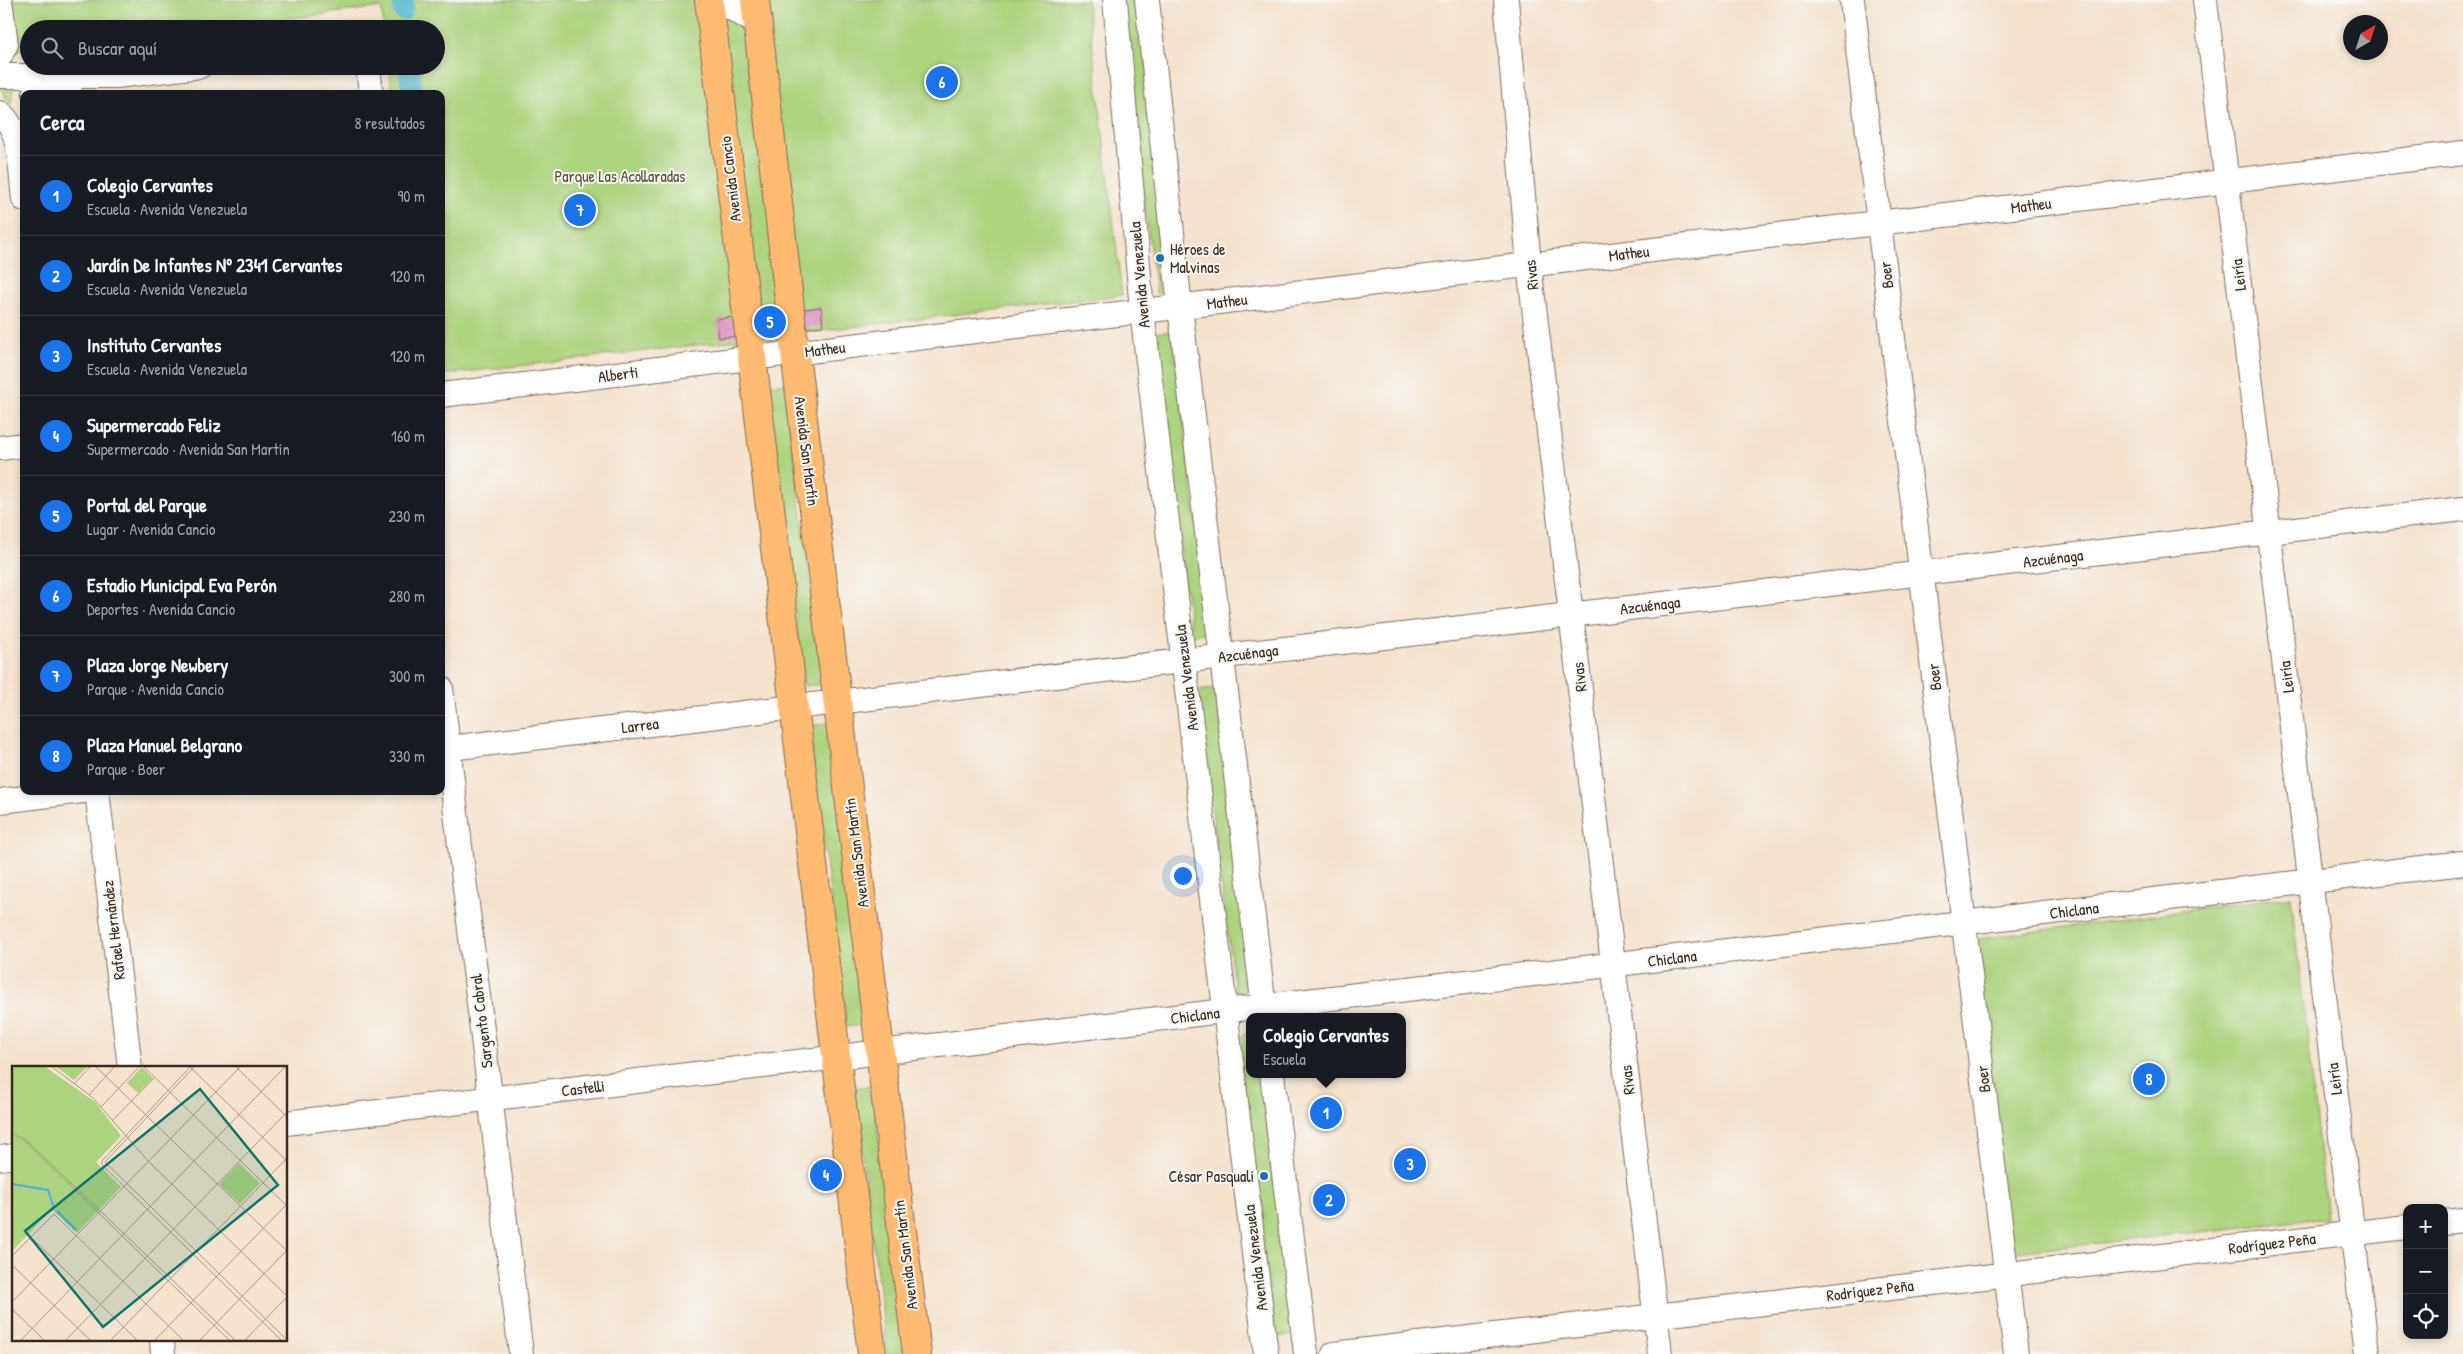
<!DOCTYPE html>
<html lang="es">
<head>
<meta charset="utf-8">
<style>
  body { margin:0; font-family:"Patrick Hand",sans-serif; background:#20242c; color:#f1f3f6 }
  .controls { position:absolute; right:15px; bottom:15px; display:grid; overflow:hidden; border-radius:10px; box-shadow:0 2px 8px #0003 }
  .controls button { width:45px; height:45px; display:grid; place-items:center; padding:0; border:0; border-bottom:1px solid #363941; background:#171b24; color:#f1f3f6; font:25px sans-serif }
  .compass { position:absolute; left:2343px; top:15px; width:45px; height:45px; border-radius:50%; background:#171b24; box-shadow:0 2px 8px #0003; rotate:39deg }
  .you { position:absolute; left:1182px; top:875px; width:18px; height:18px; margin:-12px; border:4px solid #fff; border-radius:50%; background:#1a73e8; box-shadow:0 0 0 8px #1a73e833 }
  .badge { display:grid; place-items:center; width:32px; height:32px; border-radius:50%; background:#1a73e8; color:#fff; font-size:16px; font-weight:700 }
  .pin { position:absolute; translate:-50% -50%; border:2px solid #fff; box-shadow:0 1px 5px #0006 }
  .popup { position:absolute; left:1246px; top:1013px; width:160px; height:65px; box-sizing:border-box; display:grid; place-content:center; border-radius:10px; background:#171b24; filter:drop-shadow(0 1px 4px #0005); font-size:16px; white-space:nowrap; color:#9ea1a6 }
  .popup b { font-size:19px; color:#f1f3f6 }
  .popup::after { content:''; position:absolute; left:50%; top:100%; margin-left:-10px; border:10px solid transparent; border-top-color:#171b24 }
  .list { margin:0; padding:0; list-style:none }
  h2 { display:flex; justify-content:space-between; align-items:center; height:65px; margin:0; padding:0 20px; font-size:21px }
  h2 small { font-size:16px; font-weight:400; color:#9ea1a6 }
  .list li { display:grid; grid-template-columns:32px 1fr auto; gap:15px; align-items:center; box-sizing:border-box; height:80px; padding:0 20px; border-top:1px solid #363941 }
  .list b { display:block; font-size:19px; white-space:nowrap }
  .list p { margin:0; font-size:16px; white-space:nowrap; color:#9ea1a6 }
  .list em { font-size:16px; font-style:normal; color:#9ea1a6 }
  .icon { flex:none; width:28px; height:28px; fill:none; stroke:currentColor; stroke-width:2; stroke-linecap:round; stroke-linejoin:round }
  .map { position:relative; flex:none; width:2463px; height:1354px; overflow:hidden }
  .search { position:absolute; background:#171b24; box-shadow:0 2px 8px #0003; left:20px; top:20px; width:425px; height:55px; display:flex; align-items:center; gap:12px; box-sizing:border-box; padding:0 18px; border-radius:28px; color:#9ea1a6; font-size:19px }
  .panel { position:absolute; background:#171b24; box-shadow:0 2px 8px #0003; left:20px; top:90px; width:425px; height:705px; border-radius:10px }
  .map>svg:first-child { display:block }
</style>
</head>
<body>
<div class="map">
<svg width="2463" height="1354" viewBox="0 0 2463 1354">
  <rect width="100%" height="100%" fill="#f6f6f2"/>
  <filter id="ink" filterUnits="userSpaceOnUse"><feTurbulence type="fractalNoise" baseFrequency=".02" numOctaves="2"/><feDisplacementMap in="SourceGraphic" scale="10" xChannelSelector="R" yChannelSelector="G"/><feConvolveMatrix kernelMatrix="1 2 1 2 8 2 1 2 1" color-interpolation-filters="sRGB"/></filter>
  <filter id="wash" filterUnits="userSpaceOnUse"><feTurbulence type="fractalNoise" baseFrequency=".0096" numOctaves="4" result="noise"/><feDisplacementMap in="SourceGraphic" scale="20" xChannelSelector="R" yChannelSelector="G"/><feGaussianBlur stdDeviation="1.12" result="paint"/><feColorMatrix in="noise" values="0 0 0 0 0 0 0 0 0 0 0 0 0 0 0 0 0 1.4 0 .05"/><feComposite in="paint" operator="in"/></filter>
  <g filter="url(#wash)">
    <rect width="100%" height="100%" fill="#f5e2cc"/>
    <g fill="#acd37d" stroke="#747e4e">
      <polygon points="0,0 1087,0 1122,295 441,375 441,94 392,94 389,66 436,66 436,29 384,29 381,7 204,29 29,29 29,50 0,54"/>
      <polygon points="1119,0 1139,0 1175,291 1156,293"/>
      <polygon points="17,80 10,105 0,87"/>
      <polygon points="1172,331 1210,632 1191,635 1154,333"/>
      <polygon points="785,383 823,684 804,686 767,385"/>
      <polygon points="1216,688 1254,990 1235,992 1197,691"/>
      <polygon points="828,723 865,1025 847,1027 809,726"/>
      <polygon points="2291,896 2327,1218 2008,1253 1971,940"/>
      <polygon points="1250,1034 1250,1074 1261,1074 1294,1335 1275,1337 1237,1036"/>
      <polygon points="872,1086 906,1354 887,1354 854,1088"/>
    </g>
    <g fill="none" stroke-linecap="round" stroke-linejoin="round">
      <g stroke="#51b7d0" stroke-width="21">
        <polyline points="403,0 403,10"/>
        <polyline points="409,66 412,94"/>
      </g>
    </g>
    <g id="blocks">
      <polygon fill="#da92bb" points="821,307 823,326 719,338 717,319"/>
    </g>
  </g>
  <g filter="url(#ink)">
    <use href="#blocks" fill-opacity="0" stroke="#7c6a5b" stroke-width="1"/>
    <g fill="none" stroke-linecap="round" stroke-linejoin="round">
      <defs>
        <g id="minor">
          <polyline points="718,0 758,24"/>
          <polyline points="1115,0 1142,311 1266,1354"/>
          <polyline points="1147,0 1180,307 1265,1017"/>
          <polyline points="1506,0 1529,265 1660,1354"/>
          <polyline points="1852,0 2016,1354"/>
          <polyline points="2205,0 2367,1354"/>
          <polyline points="0,56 6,44 0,0"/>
          <polyline points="368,66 371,94"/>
          <polyline points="0,76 116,76 200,66"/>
          <polyline points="35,94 70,86"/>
          <path d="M0,113c23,19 20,58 24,86"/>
          <polyline points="441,395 2463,153"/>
          <polyline points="0,448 24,445"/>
          <polyline points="441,688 521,1354"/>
          <polyline points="441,749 2463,509"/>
          <polyline points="97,791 130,1068"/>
          <polyline points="0,801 83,791"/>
          <polyline points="1272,1074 1306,1354"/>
          <polyline points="286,1123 2463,863"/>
          <polyline points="0,1158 14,1156"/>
          <polyline points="2444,1222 2463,1220"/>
          <polyline points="162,1340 163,1354"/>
          <polyline points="1334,1354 2407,1227"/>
        </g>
        <g id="major">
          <polyline points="709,0 872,1354"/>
          <polyline points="755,0 795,353 917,1354"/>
        </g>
      </defs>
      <use href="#minor" stroke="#7c6a5b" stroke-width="26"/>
      <use href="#major" stroke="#7c6a5b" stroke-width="30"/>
      <use href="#minor" stroke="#fff" stroke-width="24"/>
      <use href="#major" stroke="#febb71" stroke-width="28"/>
    </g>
  </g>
  <g fill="#1f6fb2" stroke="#f6f6f2" stroke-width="2">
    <circle cx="1160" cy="258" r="5"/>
    <circle cx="1264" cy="1176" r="5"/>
  </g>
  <g text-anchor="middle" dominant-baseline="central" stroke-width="4" stroke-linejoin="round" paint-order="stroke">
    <g font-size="16" fill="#575436" stroke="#f6f6f2">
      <text x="620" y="176">Parque Las Acollaradas</text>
    </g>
    <g font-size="16" fill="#3b2a1e" stroke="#f6f6f2">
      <text transform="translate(730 179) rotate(-97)">Avenida Cancio</text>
      <text transform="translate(2031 205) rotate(-7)">Matheu</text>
      <text transform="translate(1629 253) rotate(-7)">Matheu</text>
      <text transform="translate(1139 275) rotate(-95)">Avenida Venezuela</text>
      <text transform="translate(1531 275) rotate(-96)">Rivas</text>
      <text transform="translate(1886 275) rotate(-97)">Boer</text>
      <text transform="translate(2238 275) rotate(-97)">Leiría</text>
      <text transform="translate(1227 301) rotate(-7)">Matheu</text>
      <text transform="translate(825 349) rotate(-7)">Matheu</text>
      <text transform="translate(618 374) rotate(-7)">Alberti</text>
      <text transform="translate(807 451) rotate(83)">Avenida San Martín</text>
      <text transform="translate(2053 558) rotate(-7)">Azcuénaga</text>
      <text transform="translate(1650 605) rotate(-7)">Azcuénaga</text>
      <text transform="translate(1248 653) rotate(-7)">Azcuénaga</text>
      <text transform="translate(1579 677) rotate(-97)">Rivas</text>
      <text transform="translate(1934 677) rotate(-97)">Boer</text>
      <text transform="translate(2286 677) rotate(-97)">Leiría</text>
      <text transform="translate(1186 678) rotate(-97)">Avenida Venezuela</text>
      <text transform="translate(640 725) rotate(-7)">Larrea</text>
      <text transform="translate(856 853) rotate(-97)">Avenida San Martín</text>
      <text transform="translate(2074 910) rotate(-7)">Chiclana</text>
      <text transform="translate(113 930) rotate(-97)">Rafael Hernández</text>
      <text transform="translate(1672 958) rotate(-7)">Chiclana</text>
      <text transform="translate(1195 1015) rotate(-7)">Chiclana</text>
      <text transform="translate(481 1021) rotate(-97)">Sargento Cabral</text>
      <text transform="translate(1983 1079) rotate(-97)">Boer</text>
      <text transform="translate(2334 1079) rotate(-97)">Leiría</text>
      <text transform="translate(1627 1080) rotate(-97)">Rivas</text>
      <text transform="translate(583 1088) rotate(-7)">Castelli</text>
      <text transform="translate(2272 1243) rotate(-7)">Rodríguez Peña</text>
      <text transform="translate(905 1255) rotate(-97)">Avenida San Martín</text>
      <text transform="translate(1255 1258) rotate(-97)">Avenida Venezuela</text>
      <text transform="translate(1870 1290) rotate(-7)">Rodríguez Peña</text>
    </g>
    <g font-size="16" fill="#3b2a1e" stroke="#f6f6f2" text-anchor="start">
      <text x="1170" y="249">Héroes de<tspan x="1170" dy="18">Malvinas</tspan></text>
      <text x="1254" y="1176" text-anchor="end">César Pasquali</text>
    </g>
  </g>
  <g transform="translate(12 1066)">
    <rect width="275" height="275" fill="#f5e2cc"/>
    <path d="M0,0h32l51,36 26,34 -25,26 25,25 -44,46 -25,-24 -40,42zM43,0h33l-14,14zM130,1l11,11 -15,15 -11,-10zM227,97l21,20 -20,21 -21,-20z" fill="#acd37d"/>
    <path fill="none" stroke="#51b7d0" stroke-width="2.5" d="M0,118l36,6 6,18M45,145l19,19"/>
    <path fill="none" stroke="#ab9886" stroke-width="1" d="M39,0l41,31 57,65 138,134M83,0l192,185M131,0l144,140M177,0l98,95M179,0l-89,95v4l180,176M223,0l52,51M62,18l17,-18M77,29l26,-29M89,41l39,-41M100,55l42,-43M0,66l13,9 205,200M11,71l213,204M93,96l182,178M93,96l90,-96M21,173l105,102M0,190l42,-42 130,127M0,199l79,76M0,236l229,-236M0,243l33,32M8,275l266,-275M53,275l222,-229M98,275l177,-183M142,275l132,-136M187,275l88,-91M232,275l43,-44"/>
    <path fill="#0f766e" fill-opacity="0.15" stroke="#0f766e" stroke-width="2.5" d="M188,23l78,96 -175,142 -78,-96z"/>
    <rect width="275" height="275" fill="none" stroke="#3b2a1e" stroke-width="2.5"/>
  </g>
</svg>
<div class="controls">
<button>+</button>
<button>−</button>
<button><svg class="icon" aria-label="locate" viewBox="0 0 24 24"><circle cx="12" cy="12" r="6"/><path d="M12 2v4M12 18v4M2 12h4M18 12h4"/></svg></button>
</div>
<svg class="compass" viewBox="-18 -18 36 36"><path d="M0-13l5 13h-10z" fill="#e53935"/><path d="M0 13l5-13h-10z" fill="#9ea1a6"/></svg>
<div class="you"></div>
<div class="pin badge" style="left:1326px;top:1113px">1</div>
<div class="popup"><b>Colegio Cervantes</b>Escuela</div>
<div class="pin badge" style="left:1329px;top:1200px">2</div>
<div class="pin badge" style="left:1410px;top:1164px">3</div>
<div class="pin badge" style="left:826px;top:1175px">4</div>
<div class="pin badge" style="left:770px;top:322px">5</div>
<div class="pin badge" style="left:942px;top:82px">6</div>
<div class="pin badge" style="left:580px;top:210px">7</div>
<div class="pin badge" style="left:2149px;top:1079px">8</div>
<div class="search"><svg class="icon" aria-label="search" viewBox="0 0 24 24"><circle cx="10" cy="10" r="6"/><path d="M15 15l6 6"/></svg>Buscar aquí</div>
<section class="panel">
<h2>Cerca<small>8 resultados</small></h2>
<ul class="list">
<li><span class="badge">1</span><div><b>Colegio Cervantes</b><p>Escuela · Avenida Venezuela</p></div><em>90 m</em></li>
<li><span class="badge">2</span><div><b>Jardín De Infantes Nº 2341 Cervantes</b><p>Escuela · Avenida Venezuela</p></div><em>120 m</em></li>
<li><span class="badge">3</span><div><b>Instituto Cervantes</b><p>Escuela · Avenida Venezuela</p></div><em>120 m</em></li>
<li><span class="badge">4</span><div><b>Supermercado Feliz</b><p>Supermercado · Avenida San Martín</p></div><em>160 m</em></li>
<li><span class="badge">5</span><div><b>Portal del Parque</b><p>Lugar · Avenida Cancio</p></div><em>230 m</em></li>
<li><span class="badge">6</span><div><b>Estadio Municipal Eva Perón</b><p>Deportes · Avenida Cancio</p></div><em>280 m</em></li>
<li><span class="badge">7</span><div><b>Plaza Jorge Newbery</b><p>Parque · Avenida Cancio</p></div><em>300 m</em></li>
<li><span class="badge">8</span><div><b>Plaza Manuel Belgrano</b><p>Parque · Boer</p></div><em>330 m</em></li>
</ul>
</section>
</div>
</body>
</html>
